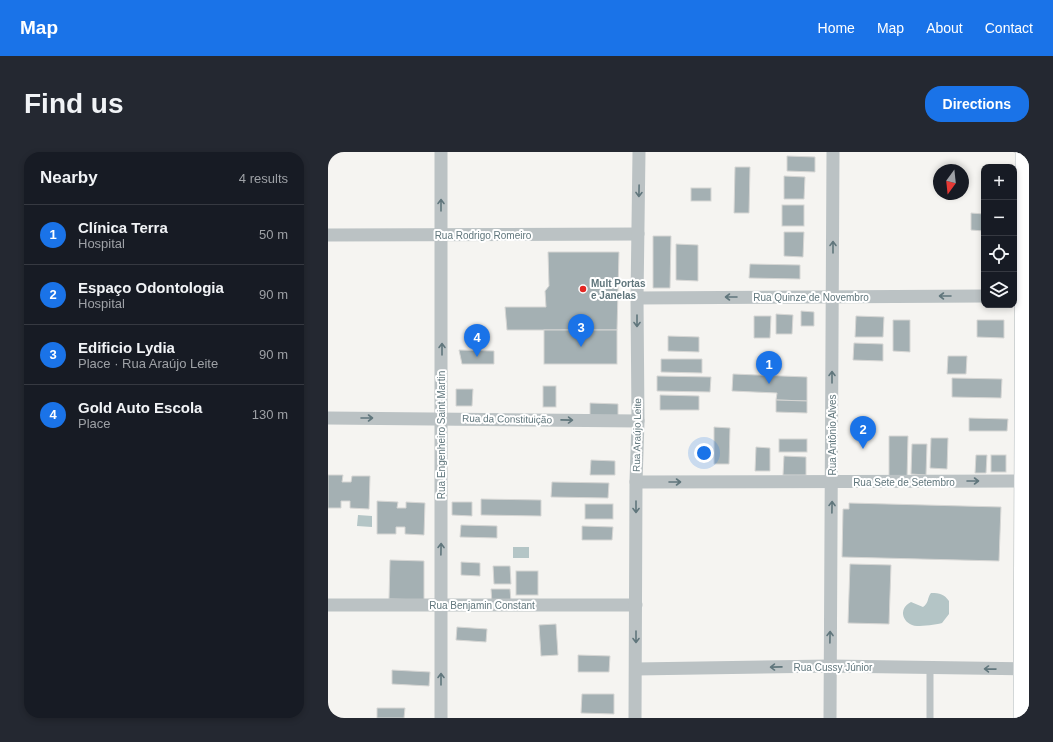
<!DOCTYPE html>
<html lang="en">
<head>
<meta charset="utf-8">
<style>
  body { margin:0; font-family:Arial,sans-serif; background:#242831; color:#f1f3f6 }
  .controls { position:absolute; right:12px; top:12px; display:grid; overflow:hidden; border-radius:8px; box-shadow:0 2px 6px #0003 }
  .controls button { width:36px; height:36px; display:grid; place-items:center; padding:0; border:0; border-bottom:1px solid #363941; background:#171b24; color:#f1f3f6; font:20px sans-serif }
  .compass { position:absolute; left:605px; top:12px; width:36px; height:36px; border-radius:50%; background:#171b24; box-shadow:0 2px 6px #0003; rotate:195deg }
  .you { position:absolute; left:376px; top:301px; width:14px; height:14px; margin:-10px; border:3px solid #fff; border-radius:50%; background:#1a73e8; box-shadow:0 0 0 6px #1a73e833 }
  .badge { display:grid; place-items:center; width:26px; height:26px; border-radius:50%; background:#1a73e8; color:#fff; font-size:13px; font-weight:700 }
  .pin { position:absolute; translate:-50% -33px; filter:drop-shadow(0 1px 2px #0008) }
  .pin::after { content:''; position:absolute; top:21px; width:14px; height:12px; background:inherit; clip-path:polygon(0 0,100% 0,50% 100%) }
  .list { margin:0; padding:0; list-style:none }
  h2 { display:flex; justify-content:space-between; align-items:center; height:52px; margin:0; padding:0 16px; font-size:17px }
  h2 small { font-size:13px; font-weight:400; color:#9ea1a6 }
  .list li { display:grid; grid-template-columns:26px 1fr auto; gap:12px; align-items:center; box-sizing:border-box; height:60px; padding:0 16px; border-top:1px solid #363941 }
  .list b { display:block; font-size:15px; white-space:nowrap }
  .list p { margin:0; font-size:13px; white-space:nowrap; color:#9ea1a6 }
  .list em { font-size:13px; font-style:normal; color:#9ea1a6 }
  .icon { flex:none; width:22px; height:22px; fill:none; stroke:currentColor; stroke-width:2; stroke-linecap:round; stroke-linejoin:round }
  .map { position:relative; flex:none; width:701px; height:566px; overflow:hidden; border-radius:16px }
  header { display:flex; align-items:center; gap:24px; box-sizing:border-box; height:56px; padding:0 20px; background:#1a73e8; color:#fff }
  header strong { font-size:19px }
  nav { display:flex; gap:22px; margin-inline-start:auto; font-size:14px }
  .intro { display:flex; align-items:center; justify-content:space-between; box-sizing:border-box; height:96px; padding:0 24px }
  h1 { margin:0; font-size:28px }
  .button { padding:10px 18px; border-radius:16px; background:#1a73e8; color:#fff; font-size:14px; font-weight:700 }
  main { display:flex; gap:24px; padding:0 24px }
  aside { flex:1; background:#171b24; border-radius:16px; box-shadow:0 2px 6px #0003 }
  .map>svg:first-child { display:block }
</style>
</head>
<body>
<header>
<strong>Map</strong>
<nav><a>Home</a><a>Map</a><a>About</a><a>Contact</a></nav>
</header>
<div class="intro"><h1>Find us</h1><a class="button">Directions</a></div>
<main>
<aside>
<h2>Nearby<small>4 results</small></h2>
<ul class="list">
<li><span class="badge">1</span><div><b>Clínica Terra</b><p>Hospital</p></div><em>50 m</em></li>
<li><span class="badge">2</span><div><b>Espaço Odontologia</b><p>Hospital</p></div><em>90 m</em></li>
<li><span class="badge">3</span><div><b>Edificio Lydia</b><p>Place · Rua Araújo Leite</p></div><em>90 m</em></li>
<li><span class="badge">4</span><div><b>Gold Auto Escola</b><p>Place</p></div><em>130 m</em></li>
</ul>
</aside>
<div class="map">
<svg width="701" height="566" viewBox="0 0 701 566">
  <rect width="100%" height="100%" fill="#f5f4f1"/>
  <g fill="#b4c5c6">
    <polygon points="30,363 44,364 44,375 29,374"/>
    <rect x="185" y="395" width="16" height="11"/>
    <path d="M603,441c9,0 13,1 18,8v13l-7,9c-7,2 -18,3 -25,3 -14,-1 -20,-17 -6,-24l12,5c6,-4 4,-9 8,-14z"/>
  </g>
  <g fill="#a4b0b3" stroke="#d6d6d4">
    <polygon points="459,4 487,5 487,20 459,19"/>
    <polygon points="407,15 422,15 421,61 406,61"/>
    <polygon points="456,24 477,25 476,47 456,47"/>
    <rect x="363" y="36" width="20" height="13"/>
    <rect x="454" y="53" width="22" height="21"/>
    <polygon points="643,61 656,62 656,79 643,78"/>
    <polygon points="456,80 476,80 475,105 456,104"/>
    <polygon points="325,84 343,84 342,136 325,136"/>
    <polygon points="348,92 370,93 370,129 348,128"/>
    <polygon points="220,100 291,100 289,178 179,178 177,155 218,155 217,139 221,134"/>
    <polygon points="422,112 472,113 472,127 421,126"/>
    <polygon points="473,159 486,160 486,174 473,174"/>
    <polygon points="448,162 465,163 464,182 448,182"/>
    <polygon points="426,164 443,164 442,186 426,186"/>
    <polygon points="528,164 556,165 555,185 527,185"/>
    <polygon points="565,168 582,168 582,200 565,199"/>
    <polygon points="649,168 676,168 676,186 649,185"/>
    <rect x="216" y="178" width="73" height="34"/>
    <polygon points="340,184 371,185 371,200 340,199"/>
    <polygon points="526,191 555,192 555,209 525,208"/>
    <polygon points="131,198 166,199 166,212 134,212"/>
    <polygon points="620,204 639,204 638,222 619,222"/>
    <polygon points="333,207 374,207 374,221 333,220"/>
    <polygon points="405,222 479,225 479,249 448,248 449,241 404,239"/>
    <polygon points="329,224 383,225 382,240 329,239"/>
    <polygon points="624,226 674,227 673,246 624,245"/>
    <rect x="215" y="234" width="13" height="21"/>
    <polygon points="128,237 145,237 144,254 128,254"/>
    <polygon points="332,243 371,244 371,258 332,258"/>
    <polygon points="448,248 479,249 479,261 448,260"/>
    <polygon points="262,251 290,252 290,266 262,266"/>
    <polygon points="641,266 680,267 679,279 641,279"/>
    <polygon points="386,275 402,276 401,312 386,312"/>
    <polygon points="561,284 580,284 579,327 561,326"/>
    <polygon points="603,286 620,286 619,317 602,316"/>
    <rect x="451" y="287" width="28" height="13"/>
    <polygon points="584,292 599,292 598,323 583,322"/>
    <polygon points="428,295 442,296 442,319 427,319"/>
    <polygon points="648,303 659,303 658,321 647,321"/>
    <rect x="663" y="303" width="15" height="17"/>
    <polygon points="456,304 478,305 478,323 455,323"/>
    <polygon points="263,308 287,309 287,323 262,323"/>
    <polygon points="0,323 15,323 14,330 23,330 24,324 42,324 41,357 22,356 22,349 13,349 13,356 0,356"/>
    <polygon points="224,330 281,331 280,346 223,345"/>
    <polygon points="153,347 213,348 213,364 153,363"/>
    <polygon points="49,349 70,350 69,356 78,356 78,350 97,351 96,383 77,382 77,375 68,375 68,382 49,382"/>
    <polygon points="124,350 144,350 144,364 124,363"/>
    <polygon points="521,351 673,355 671,409 514,405 515,357 521,357"/>
    <rect x="257" y="352" width="28" height="15"/>
    <polygon points="133,373 169,374 169,386 132,385"/>
    <polygon points="254,374 285,375 284,388 254,388"/>
    <polygon points="62,408 96,409 96,448 61,447"/>
    <polygon points="133,410 152,411 152,424 133,423"/>
    <polygon points="522,412 563,413 561,472 520,471"/>
    <polygon points="165,414 182,414 183,432 166,432"/>
    <rect x="188" y="419" width="22" height="24"/>
    <polygon points="163,437 182,437 183,450 164,451"/>
    <polygon points="228,472 230,503 213,504 211,473"/>
    <polygon points="129,475 159,477 158,490 128,488"/>
    <polygon points="250,503 282,504 281,520 250,520"/>
    <polygon points="64,518 102,520 101,534 64,532"/>
    <polygon points="254,542 286,542 286,562 253,561"/>
    <polygon points="49,556 77,556 76,566 49,566"/>
  </g>
  <g fill="none" stroke-linecap="round" stroke-linejoin="round">
    <defs>
      <polyline id="secondary" points="695,566 697,0"/>
    </defs>
    <use href="#secondary" stroke="#aeb6b8" stroke-width="20"/>
    <polyline stroke="#bbc2c4" stroke-width="7" points="602,516 602,566"/>
    <g stroke="#bbc2c4" stroke-width="13">
      <polyline points="0,83 310,82"/>
      <polyline points="309,146 656,144"/>
      <polyline points="0,266 310,269"/>
      <polyline points="308,330 701,329"/>
      <polyline points="0,453 308,453"/>
      <polyline points="308,517 502,514 701,517"/>
      <polyline points="113,566 113,0"/>
      <polyline points="307,566 308,330 310,269 309,146 311,0"/>
      <polyline points="502,566 505,0"/>
    </g>
    <use href="#secondary" stroke="#fff" stroke-width="19"/>
  </g>
  <defs><path id="oneway-shaft" d="M-6 0H5M1.5-3L5.5 0L1.5 3" fill="none" stroke-width="1.6" stroke-linecap="round" stroke-linejoin="round"/></defs>
  <g stroke="#60767c">
    <use href="#oneway-shaft" transform="translate(311 39) rotate(91)"/>
    <use href="#oneway-shaft" transform="translate(113 53) rotate(-90)"/>
    <use href="#oneway-shaft" transform="translate(505 95) rotate(-90)"/>
    <use href="#oneway-shaft" transform="translate(617 144) rotate(180)"/>
    <use href="#oneway-shaft" transform="translate(403 145) rotate(180)"/>
    <use href="#oneway-shaft" transform="translate(309 169) rotate(90)"/>
    <use href="#oneway-shaft" transform="translate(114 197) rotate(-90)"/>
    <use href="#oneway-shaft" transform="translate(504 225) rotate(-90)"/>
    <use href="#oneway-shaft" transform="translate(39 266)"/>
    <use href="#oneway-shaft" transform="translate(239 268) rotate(1)"/>
    <use href="#oneway-shaft" transform="translate(645 329)"/>
    <use href="#oneway-shaft" transform="translate(347 330)"/>
    <use href="#oneway-shaft" transform="translate(308 355) rotate(90)"/>
    <use href="#oneway-shaft" transform="translate(504 355) rotate(-89)"/>
    <use href="#oneway-shaft" transform="translate(113 397) rotate(-89)"/>
    <use href="#oneway-shaft" transform="translate(308 485) rotate(90)"/>
    <use href="#oneway-shaft" transform="translate(502 485) rotate(-89)"/>
    <use href="#oneway-shaft" transform="translate(448 515) rotate(179)"/>
    <use href="#oneway-shaft" transform="translate(662 517) rotate(-179)"/>
    <use href="#oneway-shaft" transform="translate(113 527) rotate(-90)"/>
  </g>
  <circle fill="#e32723" stroke="#fff" stroke-width="1.5" cx="255" cy="137" r="4"/>
  <g text-anchor="middle" dominant-baseline="central" stroke-width="4" stroke-linejoin="round" paint-order="stroke">
    <g font-size="10" fill="#60767c" stroke="#fff">
      <text x="155" y="83">Rua Rodrigo Romeiro</text>
      <text x="483" y="145">Rua Quinze de Novembro</text>
      <text transform="translate(179 267) rotate(1)">Rua da Constituição</text>
      <text transform="translate(113 283) rotate(-90)">Rua Engenheiro Saint Martin</text>
      <text transform="translate(309 283) rotate(-89)">Rua Araújo Leite</text>
      <text transform="translate(504 283) rotate(-90)">Rua Antônio Alves</text>
      <text x="576" y="330">Rua Sete de Setembro</text>
      <text x="154" y="453">Rua Benjamin Constant</text>
      <text x="505" y="515">Rua Cussy Júnior</text>
    </g>
    <g font-size="10" font-weight="bold" fill="#60767c" stroke="#fff" text-anchor="start">
      <text x="263" y="131">Mult Portas<tspan x="263" dy="12">e Janelas</tspan></text>
    </g>
  </g>
</svg>
<div class="controls">
<button>+</button>
<button>−</button>
<button><svg class="icon" aria-label="locate" viewBox="0 0 24 24"><circle cx="12" cy="12" r="6"/><path d="M12 2v4M12 18v4M2 12h4M18 12h4"/></svg></button>
<button><svg class="icon" aria-label="layers" viewBox="0 0 24 24"><path d="M12 4l9 5-9 5-9-5zM3 14l9 5 9-5"/></svg></button>
</div>
<svg class="compass" viewBox="-18 -18 36 36"><path d="M0-13l5 13h-10z" fill="#e53935"/><path d="M0 13l5-13h-10z" fill="#9ea1a6"/></svg>
<div class="you"></div>
<div class="pin badge" style="left:441px;top:232px">1</div>
<div class="pin badge" style="left:535px;top:297px">2</div>
<div class="pin badge" style="left:253px;top:195px">3</div>
<div class="pin badge" style="left:149px;top:205px">4</div>
</div>
</main>
</body>
</html>
